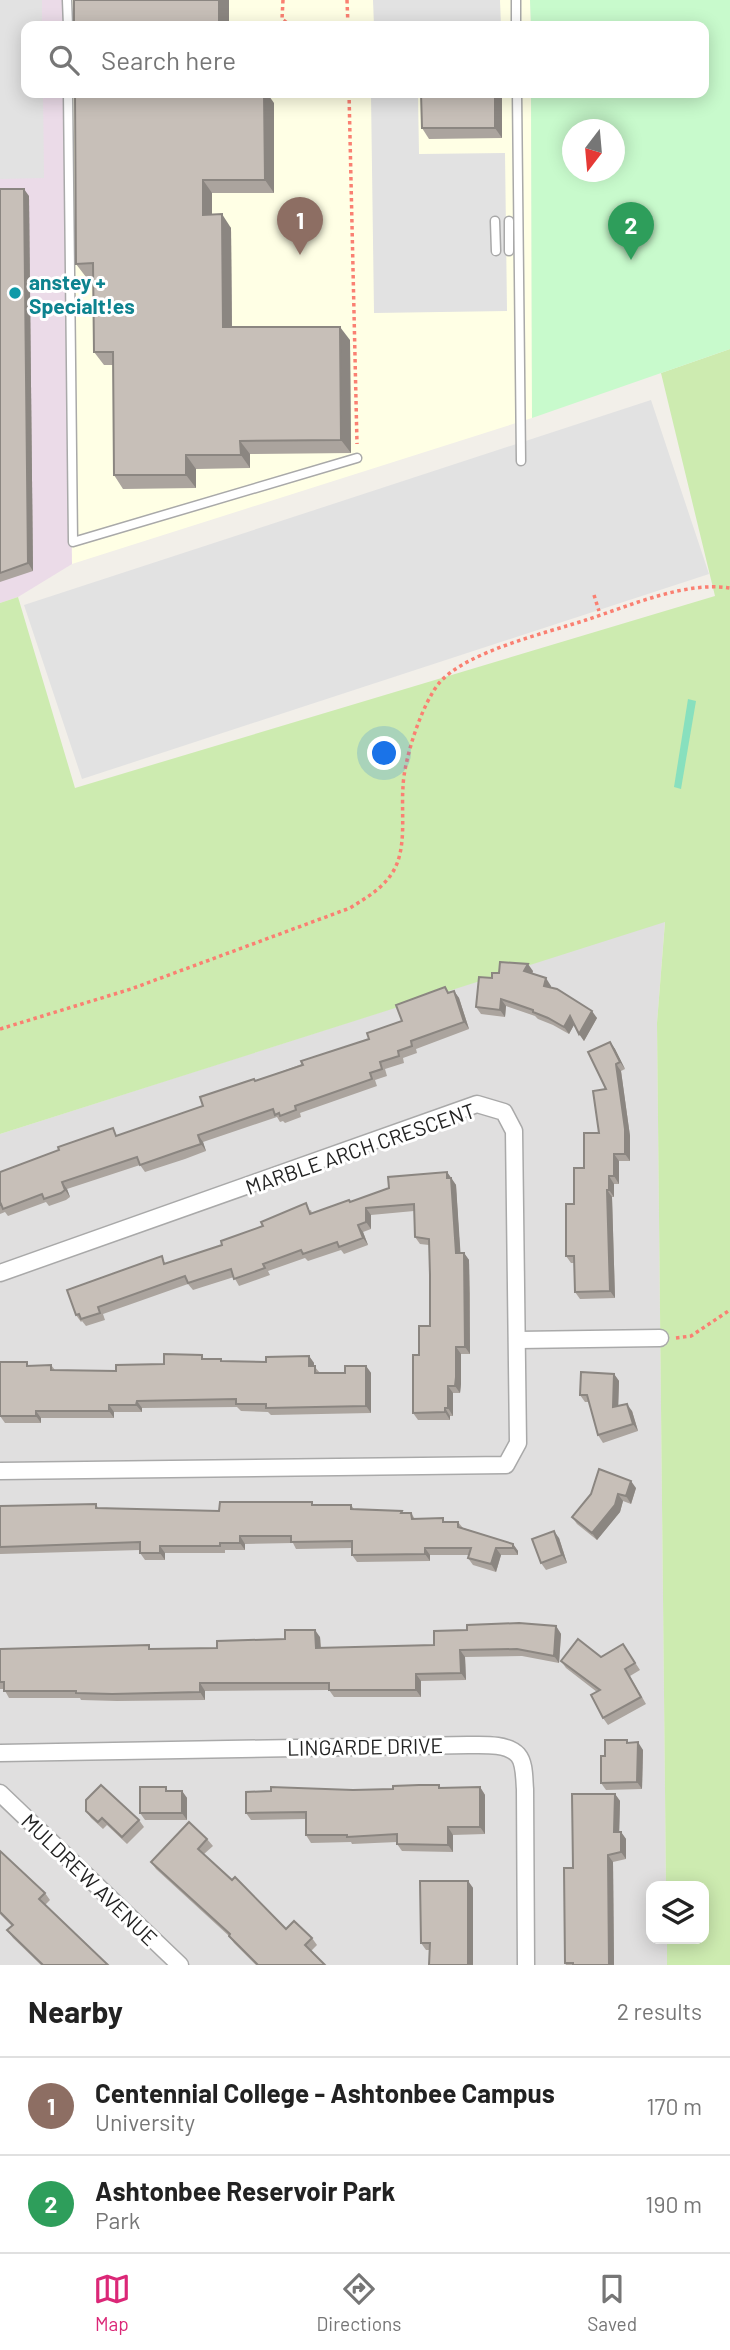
<!DOCTYPE html>
<html lang="en">
<head>
<meta charset="utf-8">
<style>
  body { margin:0; font-family:Barlow,sans-serif; background:#f2f2f2; color:#222 }
  .controls { position:absolute; right:21px; bottom:21px; display:grid; overflow:hidden; border-radius:14px; box-shadow:0 4px 18px #0003 }
  .controls button { width:63px; height:63px; display:grid; place-items:center; padding:0; border:0; border-bottom:2px solid #e0e0e0; background:#fff; color:#222; font:35px sans-serif }
  .compass { position:absolute; left:562px; top:119px; width:63px; height:63px; border-radius:50%; background:#fff; box-shadow:0 4px 18px #0003; rotate:196deg }
  .you { position:absolute; left:385px; top:754px; width:24px; height:24px; margin:-18px; border:5px solid #fff; border-radius:50%; background:#1a73e8; box-shadow:0 0 0 10px #1a73e833 }
  .badge { display:grid; place-items:center; width:46px; height:46px; border-radius:50%; background:#db2777; color:#fff; font-size:23px; font-weight:700 }
  .pin { position:absolute; translate:-50% -58px; filter:drop-shadow(0 2px 4px #0008) }
  .pin::after { content:''; position:absolute; top:37px; width:24px; height:21px; background:inherit; clip-path:polygon(0 0,100% 0,50% 100%) }
  .list { margin:0; padding:0; list-style:none }
  h2 { display:flex; justify-content:space-between; align-items:center; height:91px; margin:0; padding:0 28px; font-size:30px }
  h2 small { font-size:23px; font-weight:400; color:#767676 }
  .list li { display:grid; grid-template-columns:46px 1fr auto; gap:21px; align-items:center; box-sizing:border-box; height:98px; padding:0 28px; border-top:2px solid #e0e0e0 }
  .list b { display:block; font-size:26px; white-space:nowrap }
  .list p { margin:0; font-size:23px; white-space:nowrap; color:#767676 }
  .list em { font-size:23px; font-style:normal; color:#767676 }
  .icon { flex:none; width:38px; height:38px; fill:none; stroke:currentColor; stroke-width:2; stroke-linecap:round; stroke-linejoin:round }
  .map { position:relative; flex:none; width:730px; height:1965px; overflow:hidden }
  .search { position:absolute; background:#fff; box-shadow:0 4px 18px #0003; left:21px; right:21px; top:21px; height:77px; display:flex; align-items:center; gap:18px; box-sizing:border-box; padding:0 24px; border-radius:14px; color:#767676; font-size:26px }
  .sheet { height:287px; background:#fff }
  nav { display:flex; justify-content:space-around; align-items:center; box-sizing:border-box; height:98px; border-top:2px solid #e0e0e0; background:#fff; font-size:19px; color:#767676 }
  nav a { display:grid; justify-items:center; gap:4px }
  nav .on { color:#db2777 }
  .map>svg:first-child { display:block }
</style>
</head>
<body>
<div class="map">
<svg width="730" height="1965" viewBox="0 0 730 1965">
  <rect width="100%" height="100%" fill="#f2efe9"/>
  <polygon fill="#e0dfdf" points="665,921 657,1023 666,1886 651,1886 651,1939 667,1939 667,1965 0,1965 0,1134"/>
  <polygon fill="#ebdbe8" points="0,0 67,0 68,26 26,26 26,93 68,93 72,564 18,597 0,603"/>
  <g fill="#ffffe5">
    <polygon points="67,0 530,0 531,26 68,26"/>
    <polygon points="68,93 531,93 532,418 72,564"/>
  </g>
  <polygon fill="#cdebb0" points="730,349 730,1965 667,1965 667,1939 704,1939 704,1886 666,1886 657,1023 665,922 0,1134 0,603 18,597 75,788 715,596 661,373"/>
  <path fill="#c8facc" fill-rule="evenodd" d="M530,0h200v349l-198,69 -1,-325h173v-67h-173zM572,130h42v42h-42z"/>
  <polygon fill="#88e0be" points="688,699 696,701 681,789 674,787"/>
  <g fill="#e2e2e2">
    <polygon points="0,0 42,0 42,26 26,26 26,93 43,93 44,178 0,179"/>
    <polygon points="373,0 500,0 501,26 374,26"/>
    <polygon points="371,95 418,95 419,154 505,153 507,311 374,313"/>
    <polygon points="651,400 709,574 82,779 24,605"/>
  </g>
  <g fill="none" stroke-linecap="round" stroke-linejoin="round">
    <defs>
      <g id="lane">
        <polyline points="67,0 68,26"/>
        <polyline points="516,0 516,26"/>
        <polyline points="68,93 73,542 357,458"/>
        <polyline points="517,93 521,461"/>
        <polyline points="495,221 496,251"/>
        <polyline points="509,251 509,221"/>
      </g>
      <g id="street">
        <polyline points="0,1273 477,1104 504,1112 514,1131 518,1443 506,1465 0,1471"/>
        <polyline points="518,1340 660,1338"/>
        <path d="M0,1753l468,-8c14,0 39,-2 50,10 7,8 6,24 7,34l1,176"/>
        <polyline points="0,1793 180,1965"/>
      </g>
    </defs>
    <use href="#lane" stroke="#a9a9a9" stroke-width="11"/>
    <use href="#street" stroke="#a9a9a9" stroke-width="19"/>
    <g stroke="#fa8072" stroke-width="3.5" stroke-dasharray="3.5 3.5" stroke-linecap="butt">
      <polyline points="283,0 282,19 291,26"/>
      <polyline points="347,0 348,26"/>
      <polyline points="349,93 357,444"/>
      <polyline points="594,595 599,611"/>
      <path d="M0,1029l131,-40 219,-81c17,-11 33,-19 44,-38 13,-24 7,-57 9,-83 1,-28 19,-84 37,-105 28,-31 106,-49 146,-62 43,-14 99,-39 144,-32"/>
      <polyline points="676,1338 691,1336 730,1310"/>
    </g>
    <use href="#lane" stroke="#fff" stroke-width="8"/>
    <use href="#street" stroke="#fff" stroke-width="16"/>
  </g>
  <g fill="#aba49e">
    <polygon points="502,93 502,138 429,139 422,128"/>
    <polygon points="274,103 274,193 212,193 212,214 231,228 232,327 350,340 351,453 250,454 250,468 196,469 196,488 123,489 114,475 113,365 104,365 94,352 94,277 86,277 76,264"/>
    <polygon points="0,189 29,196 33,571 0,582"/>
    <polygon points="533,971 532,974 551,986 551,988 597,1018 584,1041 574,1025 569,1034 553,1025 538,1019 535,1016 506,1006 505,1017 481,1014 476,1007 492,978 499,973"/>
    <polygon points="454,991 459,998 469,1029 416,1049 417,1053 403,1058 404,1063 385,1069 387,1076 375,1080 377,1086 300,1113 301,1117 285,1123 283,1121 280,1122 277,1117 203,1142 206,1151 185,1159 145,1172 140,1165 67,1189 70,1197 66,1200 49,1206 46,1202 8,1216 5,1212 0,1214 0,1172 118,1136 203,1106 254,1079 256,1081 369,1039 402,1021 449,992"/>
    <polygon points="610,1042 615,1049 625,1069 621,1071 630,1136 630,1161 619,1161 619,1184 614,1184 614,1197 612,1197 615,1298 580,1299 575,1292 575,1263 571,1263 566,1256 574,1204 584,1168 599,1133 606,1089"/>
    <polygon points="447,1172 456,1185 460,1253 464,1253 469,1260 470,1293 470,1354 461,1354 461,1384 460,1393 453,1393 453,1416 450,1416 450,1420 418,1420 413,1413 419,1355 430,1326 430,1275 429,1245 420,1244 415,1237 414,1211 371,1215 371,1229 363,1232 368,1245 344,1254 341,1250 308,1261 305,1258 268,1271 270,1275 239,1286 234,1277 193,1290 188,1284 103,1314 105,1320 86,1326 82,1321 81,1322 76,1315 167,1263 222,1245 311,1210 312,1213 349,1200 351,1202"/>
    <polygon points="309,1356 314,1363 314,1366 320,1373 345,1373 366,1366 371,1373 371,1413 271,1415 268,1412 241,1411 237,1407 142,1408 142,1412 114,1412 114,1418 41,1418 41,1423 5,1423 0,1416 30,1366 51,1365 55,1370 116,1371 164,1364 205,1359 223,1361 266,1362"/>
    <polygon points="614,1374 619,1381 618,1406 632,1411 638,1431 603,1443 598,1435 589,1402 585,1402 580,1395"/>
    <polygon points="636,1488 631,1504 623,1501 620,1512 597,1540 577,1524 572,1517 591,1494"/>
    <polygon points="96,1504 98,1508 219,1511 314,1505 351,1505 354,1509 402,1511 403,1513 411,1513 415,1519 458,1522 463,1528 513,1544 518,1551 518,1555 501,1555 496,1572 473,1565 468,1558 469,1555 430,1555 430,1561 357,1562 352,1555 352,1548 296,1549 293,1543 245,1544 245,1550 225,1550 225,1553 165,1553 165,1560 145,1560 140,1553 140,1550 0,1554 0,1506"/>
    <polygon points="559,1538 567,1563 546,1570 541,1563"/>
    <polygon points="556,1626 561,1634 559,1663 522,1656 465,1657 466,1680 421,1681 421,1697 334,1697 329,1690 205,1691 205,1700 117,1701 81,1700 80,1698 9,1698 4,1689 0,1689 0,1649 217,1648 285,1639 320,1637 321,1648 434,1645 467,1630"/>
    <polygon points="623,1644 640,1670 630,1676 646,1704 608,1725 603,1718 597,1692 566,1668 561,1661 601,1657"/>
    <polygon points="629,1743 643,1750 642,1789 606,1790 601,1783 605,1756"/>
    <polygon points="439,1785 440,1788 480,1787 485,1795 485,1834 453,1835 453,1852 402,1851 397,1844 397,1842 352,1844 351,1842 311,1843 306,1835 306,1819 251,1820 246,1813 353,1790 393,1789"/>
    <polygon points="169,1791 182,1791 187,1798 187,1820 145,1820 140,1813"/>
    <polygon points="615,1794 620,1801 619,1832 621,1832 626,1839 626,1859 613,1862 614,1965 566,1965 565,1963 573,1868"/>
    <polygon points="86,1811 139,1820 144,1827 127,1844 107,1825 103,1829 91,1818"/>
    <polygon points="207,1839 213,1846 204,1854 286,1929 312,1938 317,1945 311,1951 325,1965 256,1965 234,1943 229,1936 156,1869 151,1862"/>
    <polygon points="0,1851 45,1893 50,1900 45,1905 108,1965 41,1965 13,1938 7,1930 12,1926 0,1914"/>
    <polygon points="468,1881 473,1888 429,1950 426,1950 421,1943"/>
  </g>
  <g fill="#8b8681">
    <rect x="219" y="0" width="10" height="26"/>
    <polygon points="264,93 267,93 274,103 274,193 265,180"/>
    <polygon points="495,93 502,93 502,138 495,128"/>
    <polygon points="203,180 212,193 212,228 203,215"/>
    <polygon points="24,189 29,196 33,571 28,563"/>
    <polygon points="222,214 231,228 232,340 223,327"/>
    <polygon points="340,327 350,340 351,453 341,440"/>
    <polygon points="240,441 250,454 250,468 241,455"/>
    <polygon points="186,455 196,469 196,488 186,475"/>
    <polygon points="528,964 533,971 530,979 524,971"/>
    <polygon points="546,978 551,986 549,993 544,986"/>
    <polygon points="454,991 459,998 469,1029 464,1022"/>
    <polygon points="501,999 506,1006 505,1017 500,1010"/>
    <polygon points="592,1011 597,1018 584,1041 579,1034"/>
    <polygon points="570,1016 575,1023 569,1034 564,1027"/>
    <polygon points="610,1042 615,1049 625,1069 620,1062"/>
    <polygon points="616,1064 621,1071 630,1136 630,1161 625,1154"/>
    <polygon points="198,1135 203,1142 206,1151 201,1144"/>
    <polygon points="614,1154 619,1161 619,1184 614,1176"/>
    <polygon points="447,1172 456,1185 461,1260 456,1253"/>
    <polygon points="609,1176 614,1184 614,1197 609,1190"/>
    <polygon points="62,1182 67,1189 70,1197 65,1190"/>
    <polygon points="607,1190 612,1197 615,1298 610,1291"/>
    <polygon points="366,1208 371,1215 371,1229 366,1222"/>
    <polygon points="358,1225 363,1232 368,1245 363,1238"/>
    <polygon points="464,1253 469,1260 470,1354 465,1347"/>
    <polygon points="456,1347 461,1354 461,1384 460,1393 455,1386"/>
    <polygon points="309,1356 314,1363 314,1373 309,1366"/>
    <polygon points="366,1366 371,1373 371,1413 366,1406"/>
    <polygon points="614,1374 619,1381 618,1414 613,1407"/>
    <polygon points="448,1386 453,1393 453,1416 448,1408"/>
    <polygon points="137,1401 142,1408 142,1412 136,1405"/>
    <polygon points="627,1404 632,1411 638,1431 633,1424"/>
    <polygon points="109,1405 114,1412 114,1418 109,1411"/>
    <polygon points="445,1408 450,1416 450,1420 445,1412"/>
    <polygon points="36,1411 41,1418 41,1423 36,1416"/>
    <polygon points="631,1481 636,1488 631,1504 626,1496"/>
    <polygon points="618,1494 623,1501 620,1512 597,1540 592,1533"/>
    <polygon points="554,1531 559,1538 567,1563 562,1555"/>
    <polygon points="240,1536 245,1544 245,1550 240,1543"/>
    <polygon points="513,1544 518,1551 518,1555 513,1548"/>
    <polygon points="160,1546 165,1553 165,1560 160,1553"/>
    <polygon points="425,1548 430,1555 430,1561 425,1554"/>
    <polygon points="496,1548 501,1555 496,1572 491,1564"/>
    <polygon points="556,1626 561,1634 559,1663 554,1656"/>
    <polygon points="315,1630 320,1637 321,1655 316,1648"/>
    <polygon points="460,1650 465,1657 466,1680 461,1673"/>
    <polygon points="416,1674 421,1681 421,1697 416,1690"/>
    <polygon points="200,1683 205,1691 205,1700 200,1692"/>
    <polygon points="638,1742 643,1750 642,1789 637,1782"/>
    <polygon points="480,1787 485,1795 485,1834 480,1827"/>
    <polygon points="182,1791 187,1798 187,1820 182,1813"/>
    <polygon points="615,1794 620,1801 619,1839 614,1832"/>
    <polygon points="448,1827 453,1835 453,1852 448,1845"/>
    <polygon points="621,1832 626,1839 626,1859 621,1852"/>
    <polygon points="608,1855 613,1862 614,1965 609,1965"/>
    <polygon points="468,1881 473,1888 473,1965 468,1965"/>
  </g>
  <g fill="#c7bfb8" stroke="#8b8681" stroke-width="2">
    <rect x="74" y="0" width="145" height="26"/>
    <polygon points="75,93 264,93 265,180 203,180 203,215 222,214 223,327 340,327 341,440 240,441 241,455 186,455 186,475 114,475 113,352 94,352 93,263 76,264"/>
    <polygon points="421,93 495,93 495,128 422,128"/>
    <polygon points="0,189 24,189 28,563 0,573"/>
    <polygon points="500,962 528,964 524,971 546,978 544,986 557,989 592,1011 579,1034 570,1016 564,1027 548,1018 533,1012 533,1010 501,999 500,1010 476,1007 479,977 492,978 492,973 499,973"/>
    <polygon points="445,987 448,993 454,991 464,1022 411,1041 412,1046 398,1051 399,1056 380,1062 382,1069 370,1073 372,1079 295,1106 296,1110 280,1116 279,1113 275,1115 273,1109 198,1135 201,1144 180,1151 140,1165 137,1157 62,1182 65,1190 61,1193 44,1199 42,1194 3,1209 1,1204 0,1205 0,1172 59,1150 58,1147 113,1128 116,1136 203,1106 200,1097 254,1079 255,1081 303,1065 301,1061 369,1039 367,1033 402,1021 396,1005"/>
    <polygon points="610,1042 620,1062 616,1064 625,1129 625,1154 614,1154 614,1176 609,1176 609,1190 607,1190 610,1291 575,1292 574,1256 566,1256 566,1204 574,1204 574,1168 584,1168 584,1133 599,1133 593,1091 606,1089 588,1052"/>
    <polygon points="447,1172 447,1178 451,1178 456,1253 464,1253 465,1347 456,1347 456,1377 455,1386 448,1386 448,1408 445,1408 445,1412 413,1413 413,1355 419,1355 419,1326 430,1326 430,1275 429,1239 415,1237 414,1204 366,1208 366,1222 358,1225 363,1238 339,1247 337,1242 303,1254 301,1250 263,1264 265,1268 234,1279 231,1269 188,1283 185,1276 98,1307 100,1313 81,1319 79,1314 76,1315 67,1290 162,1256 164,1264 222,1245 221,1241 263,1226 261,1222 306,1203 310,1214 349,1200 350,1202 389,1188 388,1177"/>
    <polygon points="164,1354 202,1355 202,1359 221,1359 221,1361 266,1362 266,1357 309,1356 309,1366 315,1366 315,1373 345,1373 345,1366 366,1366 366,1406 266,1408 266,1404 236,1404 236,1399 137,1401 136,1405 109,1405 109,1411 36,1411 36,1416 0,1416 0,1362 27,1362 27,1366 51,1365 51,1370 116,1371 116,1365 164,1364"/>
    <polygon points="581,1372 614,1374 613,1407 627,1404 633,1424 598,1435 587,1395 580,1395"/>
    <polygon points="599,1469 631,1481 626,1496 618,1494 615,1505 592,1533 572,1517 591,1494"/>
    <polygon points="220,1502 312,1502 312,1505 351,1505 351,1509 402,1511 401,1513 411,1513 412,1519 443,1518 443,1522 458,1522 458,1527 513,1544 513,1548 496,1548 491,1564 468,1558 471,1548 425,1548 425,1554 352,1555 352,1541 291,1542 291,1536 240,1536 240,1543 220,1543 220,1546 160,1546 160,1553 140,1553 140,1542 0,1547 0,1506 96,1504 96,1508 219,1511"/>
    <polygon points="554,1531 562,1555 541,1563 532,1539"/>
    <polygon points="519,1623 556,1626 554,1656 517,1649 460,1650 461,1673 416,1674 416,1690 329,1690 329,1683 200,1683 200,1692 112,1694 76,1693 76,1691 4,1691 4,1682 0,1682 0,1649 149,1645 149,1649 217,1648 217,1641 285,1639 285,1630 315,1630 316,1648 434,1645 434,1631 467,1630 467,1625"/>
    <polygon points="578,1639 601,1657 623,1644 635,1663 625,1669 641,1697 603,1718 591,1695 600,1690 561,1661"/>
    <polygon points="605,1740 627,1740 627,1743 638,1742 637,1782 601,1783 601,1756 605,1756"/>
    <polygon points="101,1785 139,1820 122,1837 102,1818 98,1822 86,1811 86,1800"/>
    <polygon points="419,1785 439,1785 439,1788 480,1787 480,1827 448,1827 448,1845 397,1844 397,1834 347,1837 347,1835 306,1835 306,1812 246,1813 246,1792 271,1791 271,1787 353,1790 393,1789 393,1786"/>
    <polygon points="140,1787 166,1787 166,1791 182,1791 182,1813 140,1813"/>
    <polygon points="572,1794 615,1794 614,1832 621,1832 621,1852 608,1855 609,1965 573,1965 573,1963 565,1963 564,1868 573,1868"/>
    <polygon points="189,1822 207,1839 198,1849 232,1880 235,1877 286,1929 294,1921 312,1938 305,1945 325,1965 258,1965 229,1936 230,1934 151,1862"/>
    <polygon points="0,1851 45,1893 39,1899 108,1965 43,1965 7,1930 13,1925 0,1912"/>
    <polygon points="420,1881 468,1881 468,1965 429,1965 430,1943 421,1943"/>
  </g>
  <circle fill="#0f9aa8" stroke="#fff" stroke-width="2.5" cx="15" cy="293" r="7"/>
  <g text-anchor="middle" dominant-baseline="central" stroke-width="6" stroke-linejoin="round" paint-order="stroke">
    <g font-size="21" font-weight="bold" fill="#0d838f" stroke="#fff" text-anchor="start">
      <text x="29" y="281">anstey +<tspan x="29" dy="24">Specialt!es</tspan></text>
    </g>
    <g font-size="21" fill="#222" stroke="#fff">
      <text transform="translate(360 1148) rotate(-19)">MARBLE ARCH CRESCENT</text>
      <text transform="translate(365 1746) rotate(-1)">LINGARDE DRIVE</text>
      <text transform="translate(90 1879) rotate(44)">MULDREW AVENUE</text>
    </g>
  </g>
</svg>
<div class="controls">
<button><svg class="icon" aria-label="layers" viewBox="0 0 24 24"><path d="M12 4l9 5-9 5-9-5zM3 14l9 5 9-5"/></svg></button>
</div>
<svg class="compass" viewBox="-18 -18 36 36"><path d="M0-13l5 13h-10z" fill="#e53935"/><path d="M0 13l5-13h-10z" fill="#767676"/></svg>
<div class="you"></div>
<div class="pin badge" style="left:300px;top:255px;background:#8d6e63">1</div>
<div class="pin badge" style="left:631px;top:260px;background:#2e9e5b">2</div>
<div class="search"><svg class="icon" aria-label="search" viewBox="0 0 24 24"><circle cx="10" cy="10" r="6"/><path d="M15 15l6 6"/></svg>Search here</div>
</div>
<section class="sheet">
<h2>Nearby<small>2 results</small></h2>
<ul class="list">
<li><span class="badge" style="background:#8d6e63">1</span><div><b>Centennial College - Ashtonbee Campus</b><p>University</p></div><em>170 m</em></li>
<li><span class="badge" style="background:#2e9e5b">2</span><div><b>Ashtonbee Reservoir Park</b><p>Park</p></div><em>190 m</em></li>
</ul>
</section>
<nav>
<a class="on"><svg class="icon" aria-label="map" viewBox="0 0 24 24"><path d="M3 6l6-2 6 2 6-2v14l-6 2-6-2-6 2zM9 4v14M15 6v14"/></svg>Map</a>
<a><svg class="icon" aria-label="directions" viewBox="0 0 24 24"><path d="M12 3l9 9-9 9-9-9zM9 14v-3h6M13 9l2 2-2 2"/></svg>Directions</a>
<a><svg class="icon" aria-label="saved" viewBox="0 0 24 24"><path d="M7 4h10v16l-5-4-5 4z"/></svg>Saved</a>
</nav>
</body>
</html>
